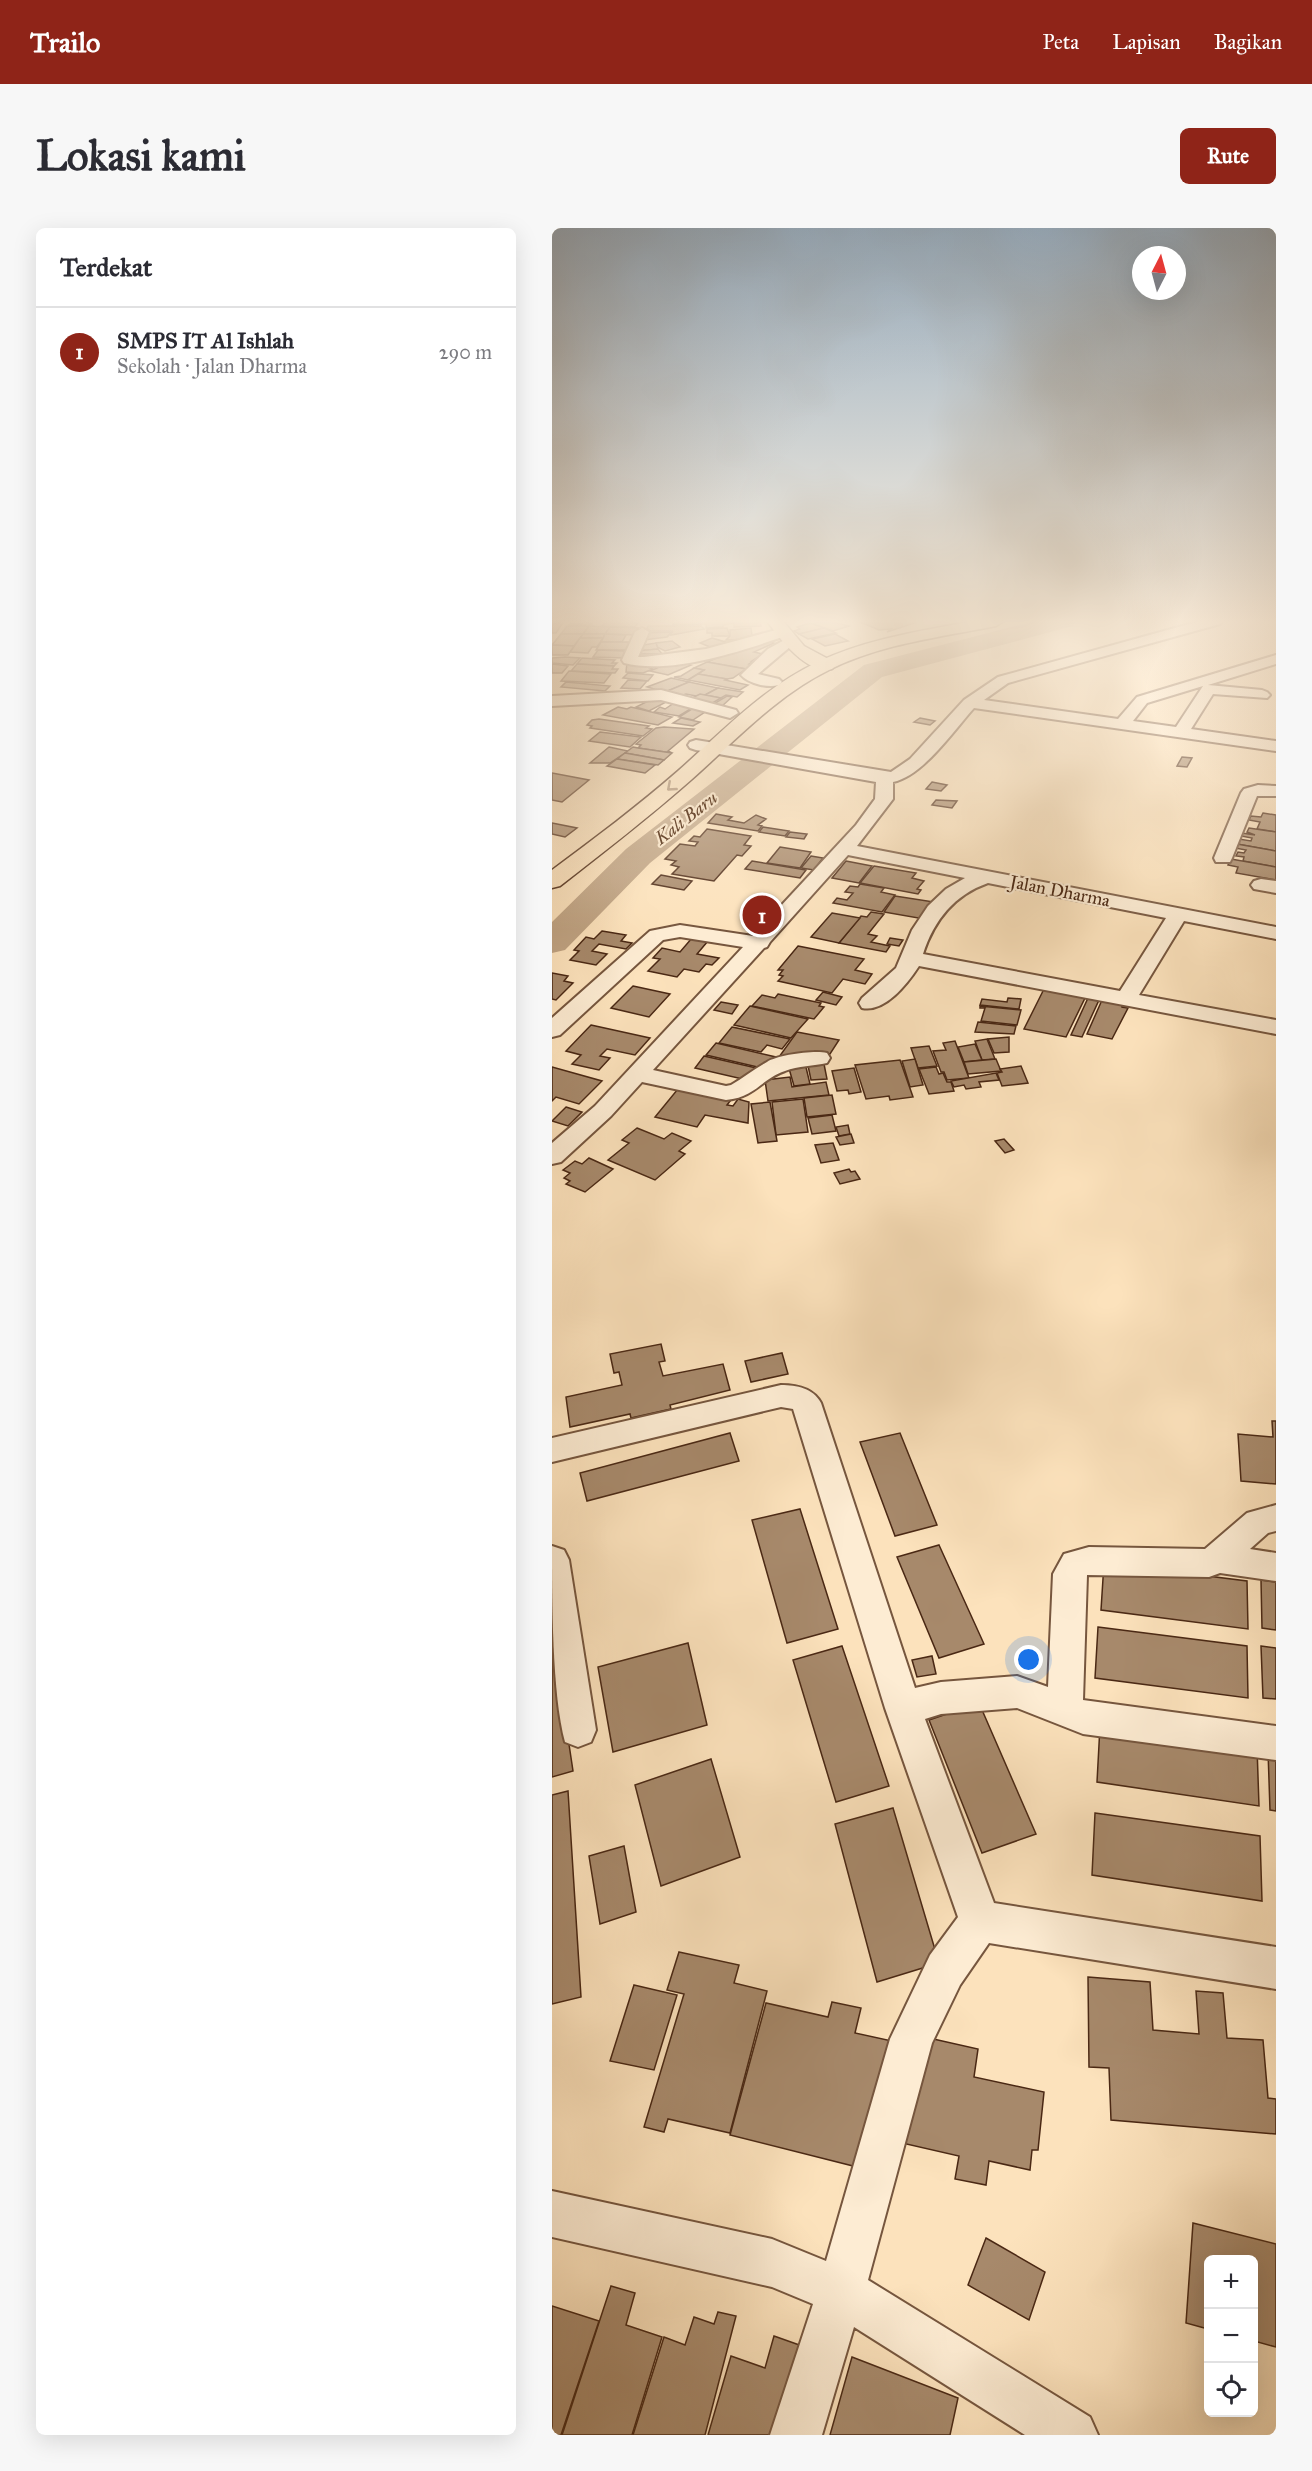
<!DOCTYPE html>
<html lang="id">
<head>
<meta charset="utf-8">
<style>
  body { margin:0; font-family:"IM FELL Great Primer",serif; background:#f7f7f7; color:#2b2b33 }
  .controls { position:absolute; right:18px; bottom:18px; display:grid; overflow:hidden; border-radius:9px; box-shadow:0 6px 24px #0002 }
  .controls button { width:54px; height:54px; display:grid; place-items:center; padding:0; border:0; border-bottom:2px solid #e1e1e2; background:#fff; color:#2b2b33; font:30px sans-serif }
  .compass { position:absolute; left:580px; top:18px; width:54px; height:54px; border-radius:50%; background:#fff; box-shadow:0 6px 24px #0002; rotate:6deg }
  .you { position:absolute; left:477px; top:1432px; width:21px; height:21px; margin:-15px; border:4px solid #fff; border-radius:50%; background:#1a73e8; box-shadow:0 0 0 9px #1a73e833 }
  .badge { display:grid; place-items:center; width:39px; height:39px; border-radius:50%; background:#8f2418; color:#fff; font-size:20px; font-weight:700 }
  .pin { position:absolute; translate:-50% -50%; border:3px solid #fff; box-shadow:0 2px 6px #0006 }
  .list { margin:0; padding:0; list-style:none }
  h2 { display:flex; justify-content:space-between; align-items:center; height:78px; margin:0; padding:0 24px; font-size:26px }
  h2 small { font-size:20px; font-weight:400; color:#7c7c81 }
  .list li { display:grid; grid-template-columns:39px 1fr auto; gap:18px; align-items:center; box-sizing:border-box; height:90px; padding:0 24px; border-top:2px solid #e1e1e2 }
  .list b { display:block; font-size:22px; white-space:nowrap }
  .list p { margin:0; font-size:20px; white-space:nowrap; color:#7c7c81 }
  .list em { font-size:20px; font-style:normal; color:#7c7c81 }
  .icon { flex:none; width:33px; height:33px; fill:none; stroke:currentColor; stroke-width:2; stroke-linecap:round; stroke-linejoin:round }
  .map { position:relative; flex:none; width:724px; height:2207px; overflow:hidden; border-radius:9px }
  header { display:flex; align-items:center; gap:36px; box-sizing:border-box; height:84px; padding:0 30px; background:#8f2418; color:#fff }
  header strong { font-size:28px }
  nav { display:flex; gap:33px; margin-inline-start:auto; font-size:21px }
  .intro { display:flex; align-items:center; justify-content:space-between; box-sizing:border-box; height:144px; padding:0 36px }
  h1 { margin:0; font-size:42px }
  .button { padding:15px 27px; border-radius:9px; background:#8f2418; color:#fff; font-size:21px; font-weight:700 }
  main { display:flex; gap:36px; padding:0 36px }
  aside { flex:1; background:#fff; border-radius:9px; box-shadow:0 6px 24px #0002 }
  .map>svg:first-child { display:block }
</style>
</head>
<body>
<header>
<strong>Trailo</strong>
<nav><a>Peta</a><a>Lapisan</a><a>Bagikan</a></nav>
</header>
<div class="intro"><h1>Lokasi kami</h1><a class="button">Rute</a></div>
<main>
<aside>
<h2>Terdekat<small></small></h2>
<ul class="list">
<li><span class="badge">1</span><div><b>SMPS IT Al Ishlah</b><p>Sekolah · Jalan Dharma</p></div><em>290 m</em></li>
</ul>
</aside>
<div class="map">
<svg width="724" height="2207" viewBox="0 0 724 2207">
  <rect width="100%" height="100%" fill="#fce2bc"/>
  <filter id="stains"><feTurbulence type="fractalNoise" baseFrequency=".00333" numOctaves="4"/><feColorMatrix values="0 0 0 0 .2 0 0 0 0 .09 0 0 0 0 .02 0 0 0 .5 -.17"/></filter>
  <radialGradient id="worn" r=".72"><stop offset=".6" stop-color="#630" stop-opacity="0"/><stop offset="1" stop-color="#630" stop-opacity=".3"/></radialGradient>
  <g fill="none" stroke-linecap="round" stroke-linejoin="round">
    <polygon fill="#bfa383" fill-rule="evenodd" points="483,393 524,393 521,398 330,449 98,635 13,722 0,725 0,694 74,621 312,437"/>
  </g>
  <g fill="#a7896b" stroke="#4a2814" stroke-width="1.5">
    <polygon points="0,393 12,393 4,405 0,405"/>
    <polygon points="20,393 42,393 39,397 17,397"/>
    <polygon points="54,393 87,393 83,399 50,398"/>
    <polygon points="122,393 155,393 154,396 121,397"/>
    <polygon points="155,393 182,393 182,395 171,397 171,399 154,400"/>
    <polygon points="182,393 208,393 209,398 182,399"/>
    <polygon points="269,393 277,393 297,398 281,403 261,396"/>
    <polygon points="306,393 356,393 362,395 335,404 339,401 327,402"/>
    <polygon points="258,395 272,400 247,406 242,403 248,401 245,399"/>
    <polygon points="15,398 37,398 31,406 9,406"/>
    <polygon points="37,398 58,399 53,406 31,406"/>
    <polygon points="96,398 149,398 152,401 119,407 120,403 94,403"/>
    <polygon points="58,399 90,400 87,407 53,406"/>
    <polygon points="175,400 178,408 160,408 160,405 155,405 155,401"/>
    <polygon points="199,400 200,408 197,408 200,412 174,412 178,408 178,402"/>
    <polygon points="272,400 284,405 256,411 247,406"/>
    <polygon points="120,404 115,409 92,412 92,405"/>
    <polygon points="9,406 31,406 22,418 0,417"/>
    <polygon points="31,406 53,406 51,410 28,410"/>
    <polygon points="53,406 74,407 70,414 49,414"/>
    <polygon points="283,406 296,413 273,418 260,411"/>
    <polygon points="28,410 51,410 45,419 40,419 36,425 18,424"/>
    <polygon points="160,410 177,415 163,421 148,415"/>
    <polygon points="210,411 222,415 202,424 211,426 200,433 202,433 197,436 200,437 194,441 155,434"/>
    <polygon points="120,413 128,419 113,423 105,419 104,415"/>
    <polygon points="49,414 83,414 79,422 44,422"/>
    <polygon points="104,415 106,421 85,423 85,418"/>
    <polygon points="0,417 22,418 16,427 0,427"/>
    <polygon points="106,421 110,426 85,426 85,423"/>
    <polygon points="46,422 73,423 72,425 76,425 73,430 41,429"/>
    <polygon points="0,430 13,429 28,430 21,437 0,435"/>
    <polygon points="30,430 63,432 60,435 65,435 62,438 25,436"/>
    <polygon points="123,432 139,437 116,447 98,443"/>
    <polygon points="75,434 105,435 95,439 101,441 91,445 74,444"/>
    <polygon points="155,434 194,441 181,450 175,451 146,446 152,442 142,440"/>
    <polygon points="0,436 9,437 16,438 10,445 0,445"/>
    <polygon points="25,436 62,438 60,441 66,441 63,445 19,443"/>
    <polygon points="142,440 152,442 136,452 122,449 129,448"/>
    <polygon points="17,443 59,446 52,455 9,453"/>
    <polygon points="76,445 101,447 96,453 71,450"/>
    <polygon points="146,446 175,451 173,452 196,457 188,462 136,452"/>
    <polygon points="119,450 137,454 113,464 95,459"/>
    <polygon points="76,452 95,453 88,461 69,460"/>
    <polygon points="14,454 58,458 53,463 9,459"/>
    <polygon points="137,454 166,460 153,467 144,468 134,466 128,468 113,464"/>
    <polygon points="166,460 191,464 185,469 174,467 169,470 153,467"/>
    <polygon points="148,466 169,470 157,477 140,470"/>
    <polygon points="175,468 180,469 169,479 158,478"/>
    <polygon points="102,470 118,472 97,483 84,479"/>
    <polygon points="122,475 140,480 127,488 102,484 108,479 113,481"/>
    <polygon points="66,479 75,481 79,479 120,489 106,497 51,487"/>
    <polygon points="143,479 156,482 141,492 127,489"/>
    <polygon points="129,490 148,494 141,498 121,495"/>
    <polygon points="368,490 383,493 378,497 362,494"/>
    <polygon points="47,491 97,498 94,500 100,501 91,508 38,500 40,498 35,497 40,492"/>
    <polygon points="112,499 142,501 116,523 120,525 86,520 89,517 84,516 104,500"/>
    <polygon points="48,504 89,509 78,519 37,513"/>
    <polygon points="57,519 76,523 58,535 38,535"/>
    <polygon points="81,519 86,520 120,525 112,532 73,525"/>
    <polygon points="73,525 112,532 106,537 65,531"/>
    <polygon points="630,529 640,530 635,539 625,538"/>
    <polygon points="65,531 103,537 93,545 55,538"/>
    <polygon points="0,545 37,552 10,574 0,572"/>
    <polygon points="380,554 395,557 389,563 374,561"/>
    <polygon points="384,572 405,573 400,580 380,577"/>
    <polygon points="711,585 724,587 724,604 705,601 708,594 697,592 699,588 709,589"/>
    <polygon points="164,586 180,589 176,592 192,595 204,587 214,591 206,597 210,598 206,603 156,595"/>
    <polygon points="0,595 25,600 13,609 0,606"/>
    <polygon points="211,599 237,603 233,608 207,604"/>
    <polygon points="697,600 724,604 724,623 685,616 687,611 699,613 700,610 689,608 690,605 703,607 695,604"/>
    <polygon points="155,601 199,608 192,617 199,618 190,628 185,627 162,653 120,646 127,639 119,637 124,633 113,631 128,616 143,618 146,614 137,613 142,608 148,609"/>
    <polygon points="238,604 255,606 252,611 234,609"/>
    <polygon points="685,616 724,623 724,639 691,633 692,629 684,628 686,624 692,625 694,622 683,620"/>
    <polygon points="228,619 259,624 248,640 215,635"/>
    <polygon points="259,628 271,630 262,642 249,640"/>
    <polygon points="679,631 724,639 724,652 684,645 686,639 676,637"/>
    <polygon points="200,633 254,642 248,650 193,641"/>
    <polygon points="294,633 320,638 307,655 280,650"/>
    <polygon points="322,638 364,645 360,650 372,653 365,661 369,662 366,666 308,655"/>
    <polygon points="109,647 140,653 132,662 100,656"/>
    <polygon points="308,656 332,660 329,664 343,667 330,684 281,675 285,670 295,672 301,665 293,664 298,658 306,659"/>
    <polygon points="343,668 382,674 372,691 332,684"/>
    <polygon points="319,684 332,686 316,706 325,708 319,714 338,718 334,724 287,715 309,688 315,689"/>
    <polygon points="280,685 308,690 287,715 259,709"/>
    <polygon points="50,703 74,707 69,713 80,715 74,721 47,716 40,723 55,726 44,737 18,732 27,723 22,722 34,709 42,711"/>
    <polygon points="140,710 156,713 145,726 167,730 160,737 154,736 147,744 132,741 125,749 96,743 108,731 101,730 110,720 128,724"/>
    <polygon points="338,710 351,712 347,718 335,716"/>
    <polygon points="246,718 312,731 303,742 320,746 313,756 291,751 280,765 226,753 231,748 227,747 231,742 226,742"/>
    <polygon points="0,745 16,748 12,753 21,755 4,772 0,771"/>
    <polygon points="81,758 118,766 97,789 59,780"/>
    <polygon points="492,761 534,768 514,809 472,801"/>
    <polygon points="271,764 290,769 284,777 264,772"/>
    <polygon points="226,766 269,775 267,778 272,779 262,791 200,778 210,767 223,770"/>
    <polygon points="456,770 469,771 467,781 428,777 430,771 455,774"/>
    <polygon points="536,770 547,772 530,809 519,807"/>
    <polygon points="550,772 570,776 570,779 576,780 560,811 535,806"/>
    <polygon points="169,774 186,777 180,786 162,782"/>
    <polygon points="198,778 256,791 239,810 182,797"/>
    <polygon points="428,778 469,782 465,797 429,793 433,780 428,780"/>
    <polygon points="426,794 464,798 462,806 423,804"/>
    <polygon points="39,797 98,810 83,827 55,821 48,828 58,830 47,842 20,836 29,827 14,823"/>
    <polygon points="180,799 238,811 230,821 215,817 209,824 167,815"/>
    <polygon points="245,804 287,812 278,826 263,823 259,828 246,825 243,829 227,829"/>
    <polygon points="457,809 457,824 442,825 436,811"/>
    <polygon points="435,811 443,831 430,832 423,813"/>
    <polygon points="403,813 417,850 395,852 392,844 389,844 381,823 394,822 391,815"/>
    <polygon points="164,815 224,829 214,841 154,827"/>
    <polygon points="423,816 430,832 412,834 406,819"/>
    <polygon points="377,818 385,838 366,840 359,820"/>
    <polygon points="152,828 213,842 199,853 143,840"/>
    <polygon points="271,831 275,851 259,852 255,833"/>
    <polygon points="363,831 371,857 358,859 350,833"/>
    <polygon points="444,831 449,843 416,846 412,834"/>
    <polygon points="348,832 361,869 338,872 337,868 314,871 303,837"/>
    <polygon points="253,835 258,856 242,858 236,837"/>
    <polygon points="469,838 476,855 450,858 445,845 450,844 448,841"/>
    <polygon points="0,839 50,853 27,876 4,869 0,873"/>
    <polygon points="384,839 387,846 391,845 395,854 399,854 402,863 377,866 367,841"/>
    <polygon points="302,840 309,864 297,866 296,862 285,863 280,843"/>
    <polygon points="444,845 447,852 427,854 429,859 414,861 412,857 402,859 399,853"/>
    <polygon points="238,849 240,859 274,854 277,867 216,873 213,852"/>
    <polygon points="130,856 182,868 175,877 181,878 186,871 197,874 196,895 153,887 145,899 103,889"/>
    <polygon points="280,867 284,886 255,889 252,870"/>
    <polygon points="251,871 256,904 224,907 220,874"/>
    <polygon points="218,874 225,913 206,915 199,876"/>
    <polygon points="14,879 30,884 16,898 0,893"/>
    <polygon points="280,887 284,903 260,906 256,890"/>
    <polygon points="296,897 298,906 287,908 284,899"/>
    <polygon points="85,900 112,911 120,905 139,913 127,923 133,926 103,952 56,932 77,915 70,912"/>
    <polygon points="299,906 302,915 288,917 284,909"/>
    <polygon points="452,911 462,922 453,925 443,913"/>
    <polygon points="281,915 287,932 269,935 263,917"/>
    <polygon points="37,930 61,941 33,964 14,956 18,953 12,950 18,945 11,942 23,933 30,936"/>
    <polygon points="297,941 299,944 303,943 308,951 288,956 282,945"/>
    <polygon points="109,1116 113,1133 107,1134 111,1148 171,1136 178,1162 118,1177 119,1181 79,1190 78,1186 18,1199 14,1169 70,1157 67,1144 62,1145 58,1126"/>
    <polygon points="230,1125 236,1146 199,1154 193,1133"/>
    <polygon points="720,1193 724,1193 724,1256 689,1253 686,1206 721,1209"/>
    <polygon points="178,1205 187,1233 35,1273 28,1245"/>
    <polygon points="348,1205 385,1297 343,1308 308,1214"/>
    <polygon points="248,1281 286,1401 235,1415 200,1292"/>
    <polygon points="387,1317 432,1416 387,1430 345,1329"/>
    <polygon points="552,1335 695,1353 696,1401 549,1382"/>
    <polygon points="709,1352 724,1354 724,1402 710,1400"/>
    <polygon points="546,1399 695,1418 696,1470 543,1450"/>
    <polygon points="0,1403 21,1543 0,1549"/>
    <polygon points="136,1415 155,1497 61,1524 46,1439"/>
    <polygon points="290,1418 337,1558 284,1574 241,1432"/>
    <polygon points="709,1418 724,1420 724,1471 711,1470"/>
    <polygon points="380,1428 384,1446 365,1449 360,1432"/>
    <polygon points="427,1475 484,1606 430,1625 377,1492"/>
    <polygon points="548,1498 705,1519 707,1578 545,1554"/>
    <polygon points="716,1523 724,1525 724,1583 718,1582"/>
    <polygon points="159,1531 188,1629 109,1658 83,1557"/>
    <polygon points="16,1563 29,1769 0,1776 0,1567"/>
    <polygon points="341,1580 387,1735 325,1754 283,1596"/>
    <polygon points="543,1585 708,1608 710,1673 540,1647"/>
    <polygon points="72,1618 84,1684 48,1696 37,1628"/>
    <polygon points="127,1724 187,1737 182,1755 215,1763 178,1905 116,1891 112,1904 92,1899 132,1766 115,1762"/>
    <polygon points="536,1749 598,1754 601,1802 647,1806 644,1763 671,1765 675,1810 711,1812 716,1870 724,1871 724,1906 559,1892 557,1840 537,1839"/>
    <polygon points="82,1757 125,1767 102,1842 58,1833"/>
    <polygon points="280,1774 309,1780 303,1805 340,1813 313,1941 178,1907 214,1775 276,1789"/>
    <polygon points="377,1810 426,1821 422,1849 492,1864 486,1922 480,1922 478,1942 437,1933 434,1957 403,1951 407,1928 350,1915"/>
    <polygon points="641,1995 724,2016 724,2119 702,2113 702,2032 656,2032 656,2101 634,2095"/>
    <polygon points="434,2010 493,2044 477,2092 416,2057"/>
    <polygon points="59,2058 83,2065 74,2097 110,2109 80,2207 10,2207"/>
    <polygon points="0,2078 47,2093 9,2207 0,2207"/>
    <polygon points="166,2084 184,2088 153,2207 81,2207 112,2109 133,2117 142,2089 162,2096"/>
    <polygon points="222,2108 253,2119 229,2207 156,2207 179,2128 213,2140"/>
    <polygon points="300,2129 406,2170 398,2207 278,2207"/>
  </g>
  <g fill="none" stroke-linecap="round" stroke-linejoin="round">
    <defs>
      <g id="minor">
        <path d="M648,393h22l-2,3 -212,59 -24,17 134,19 19,-22 139,-42v9l-68,21 54,5 5,2 3,3 -3,3 -54,-4 -22,35 85,12v10l-302,-43c-20,22 -51,68 -81,74v17l-36,47 419,81v12l-92,-18 -45,74 137,25v14l-357,-68c-11,17 -34,47 -57,42l-3,-5 3,-5 34,-30 16,-38 16,-24 18,-17 19,-11 -117,-23 -78,87 -3,5 -3,1 -111,122 73,16 5,-1c12,-7 23,-16 36,-23 11,-7 47,-12 60,-9l3,5 -3,5c-13,3 -29,3 -42,8 -24,8 -29,26 -59,29l-84,-18 -31,34 -50,46 -9,2v-21l43,-37 148,-159 -63,-10 -17,3 -103,95 -8,2v-19l98,-87 30,-6 73,11 103,-111 19,-26 1,-17 -180,-32 -6,-2 -2,-3 2,-3 6,-2 195,32 19,-13 54,-59 34,-23zM651,458l-27,41 -43,-6 14,-18zM436,655l178,35 -46,73 -197,-37c11,-34 31,-59 65,-71z"/>
        <path d="M90,400l7,4 -11,25h6l62,-8 77,-21 7,4 -2,3c-46,16 -116,40 -164,28l-2,-3 13,-28z"/>
        <path d="M238,409l7,4 -39,33 21,5 3,3 -3,3c-11,3 -30,-1 -38,-10l3,-3 24,-23z"/>
        <polygon points="109,462 184,482 186,485 178,490 109,472 0,478 0,468"/>
        <polygon points="706,557 724,558 724,568 705,568 680,630 678,634 664,634 662,630 689,565 692,561"/>
        <polygon points="709,651 724,653 724,665 702,661 699,657 702,653"/>
        <path d="M229,1157c16,0 32,3 40,18l94,285 26,-6 76,-6 31,11 5,-113 11,-20 25,-7 116,2 42,-36 29,-8v26l-8,2 -18,16 26,4v28l-56,-8 -11,4 -122,-2 -4,125 193,26v34l-193,-26 -66,-26 -76,6 -16,5 69,184 282,44v42l-287,-46 -29,42 -28,58 -64,237 222,137 8,18h-73l-171,-108 -32,108h-52l43,-131 -41,-17 -220,-50v-46l220,48 54,22 64,-222 40,-84 28,-38 -73,-209 -92,-299 -12,-2 -229,55v-24z"/>
        <path d="M0,1318l12,4 5,10 27,170 -5,12 -13,5 -13,-5c-13,-47 -13,-142 -13,-196z"/>
      </g>
      <path id="major" d="M215,393h16l21,25 28,15 3,4 -3,4c-25,6 -52,-30 -65,-48z"/>
      <path id="highway" d="M421,393h31l-8,5c-55,11 -116,18 -167,44 -53,26 -94,71 -138,110 -42,37 -87,72 -131,106l-8,2v-18c43,-32 86,-64 126,-99 44,-39 86,-84 140,-109 48,-23 103,-31 155,-41z"/>
    </defs>
    <use href="#minor" stroke="#76563e" stroke-width="4"/>
    <use href="#major" stroke="#4a2814" stroke-width="3"/>
    <use href="#highway" stroke="#4a2814" stroke-width="3"/>
    <use href="#minor" fill="#fdecd3" fill-rule="evenodd"/>
    <use href="#major" fill="#fce2bc" fill-rule="evenodd"/>
    <use href="#highway" fill="#fce2bc" fill-rule="evenodd"/>
  </g>
  <defs><path id="oneway-chevron" d="M-2-3.5L2.5 0L-2 3.5" fill="none" stroke-width="1.6" stroke-linecap="round" stroke-linejoin="round" transform="scale(1.5)"/></defs>
  <use stroke="#a38568" href="#oneway-chevron" transform="translate(119 559) rotate(139)"/>
  <linearGradient id="sky" x2="0" y2="1"><stop stop-color="#97adc0"/><stop offset="0.56" stop-color="#fef2e1"/><stop offset="1" stop-color="#fef2e1" stop-opacity="0"/></linearGradient>
  <rect width="724" height="702" fill="url(#sky)"/>
  <g text-anchor="middle" dominant-baseline="central" stroke-width="4.5" stroke-linejoin="round" paint-order="stroke">
    <g font-size="18" font-style="italic" fill="#6d4d35" stroke="#fdecd3">
      <text transform="translate(134 590) rotate(-38)">Kali Baru</text>
    </g>
    <g font-size="18" fill="#4a2814" stroke="#fdecd3">
      <text transform="translate(508 663) rotate(11)">Jalan Dharma</text>
    </g>
  </g>
  <rect width="100%" height="100%" filter="url(#stains)"/>
  <rect width="100%" height="100%" fill="url(#worn)"/>
</svg>
<div class="controls">
<button>+</button>
<button>−</button>
<button><svg class="icon" aria-label="locate" viewBox="0 0 24 24"><circle cx="12" cy="12" r="6"/><path d="M12 2v4M12 18v4M2 12h4M18 12h4"/></svg></button>
</div>
<svg class="compass" viewBox="-18 -18 36 36"><path d="M0-13l5 13h-10z" fill="#e53935"/><path d="M0 13l5-13h-10z" fill="#7c7c81"/></svg>
<div class="you"></div>
<div class="pin badge" style="left:210px;top:687px">1</div>
</div>
</main>
</body>
</html>
